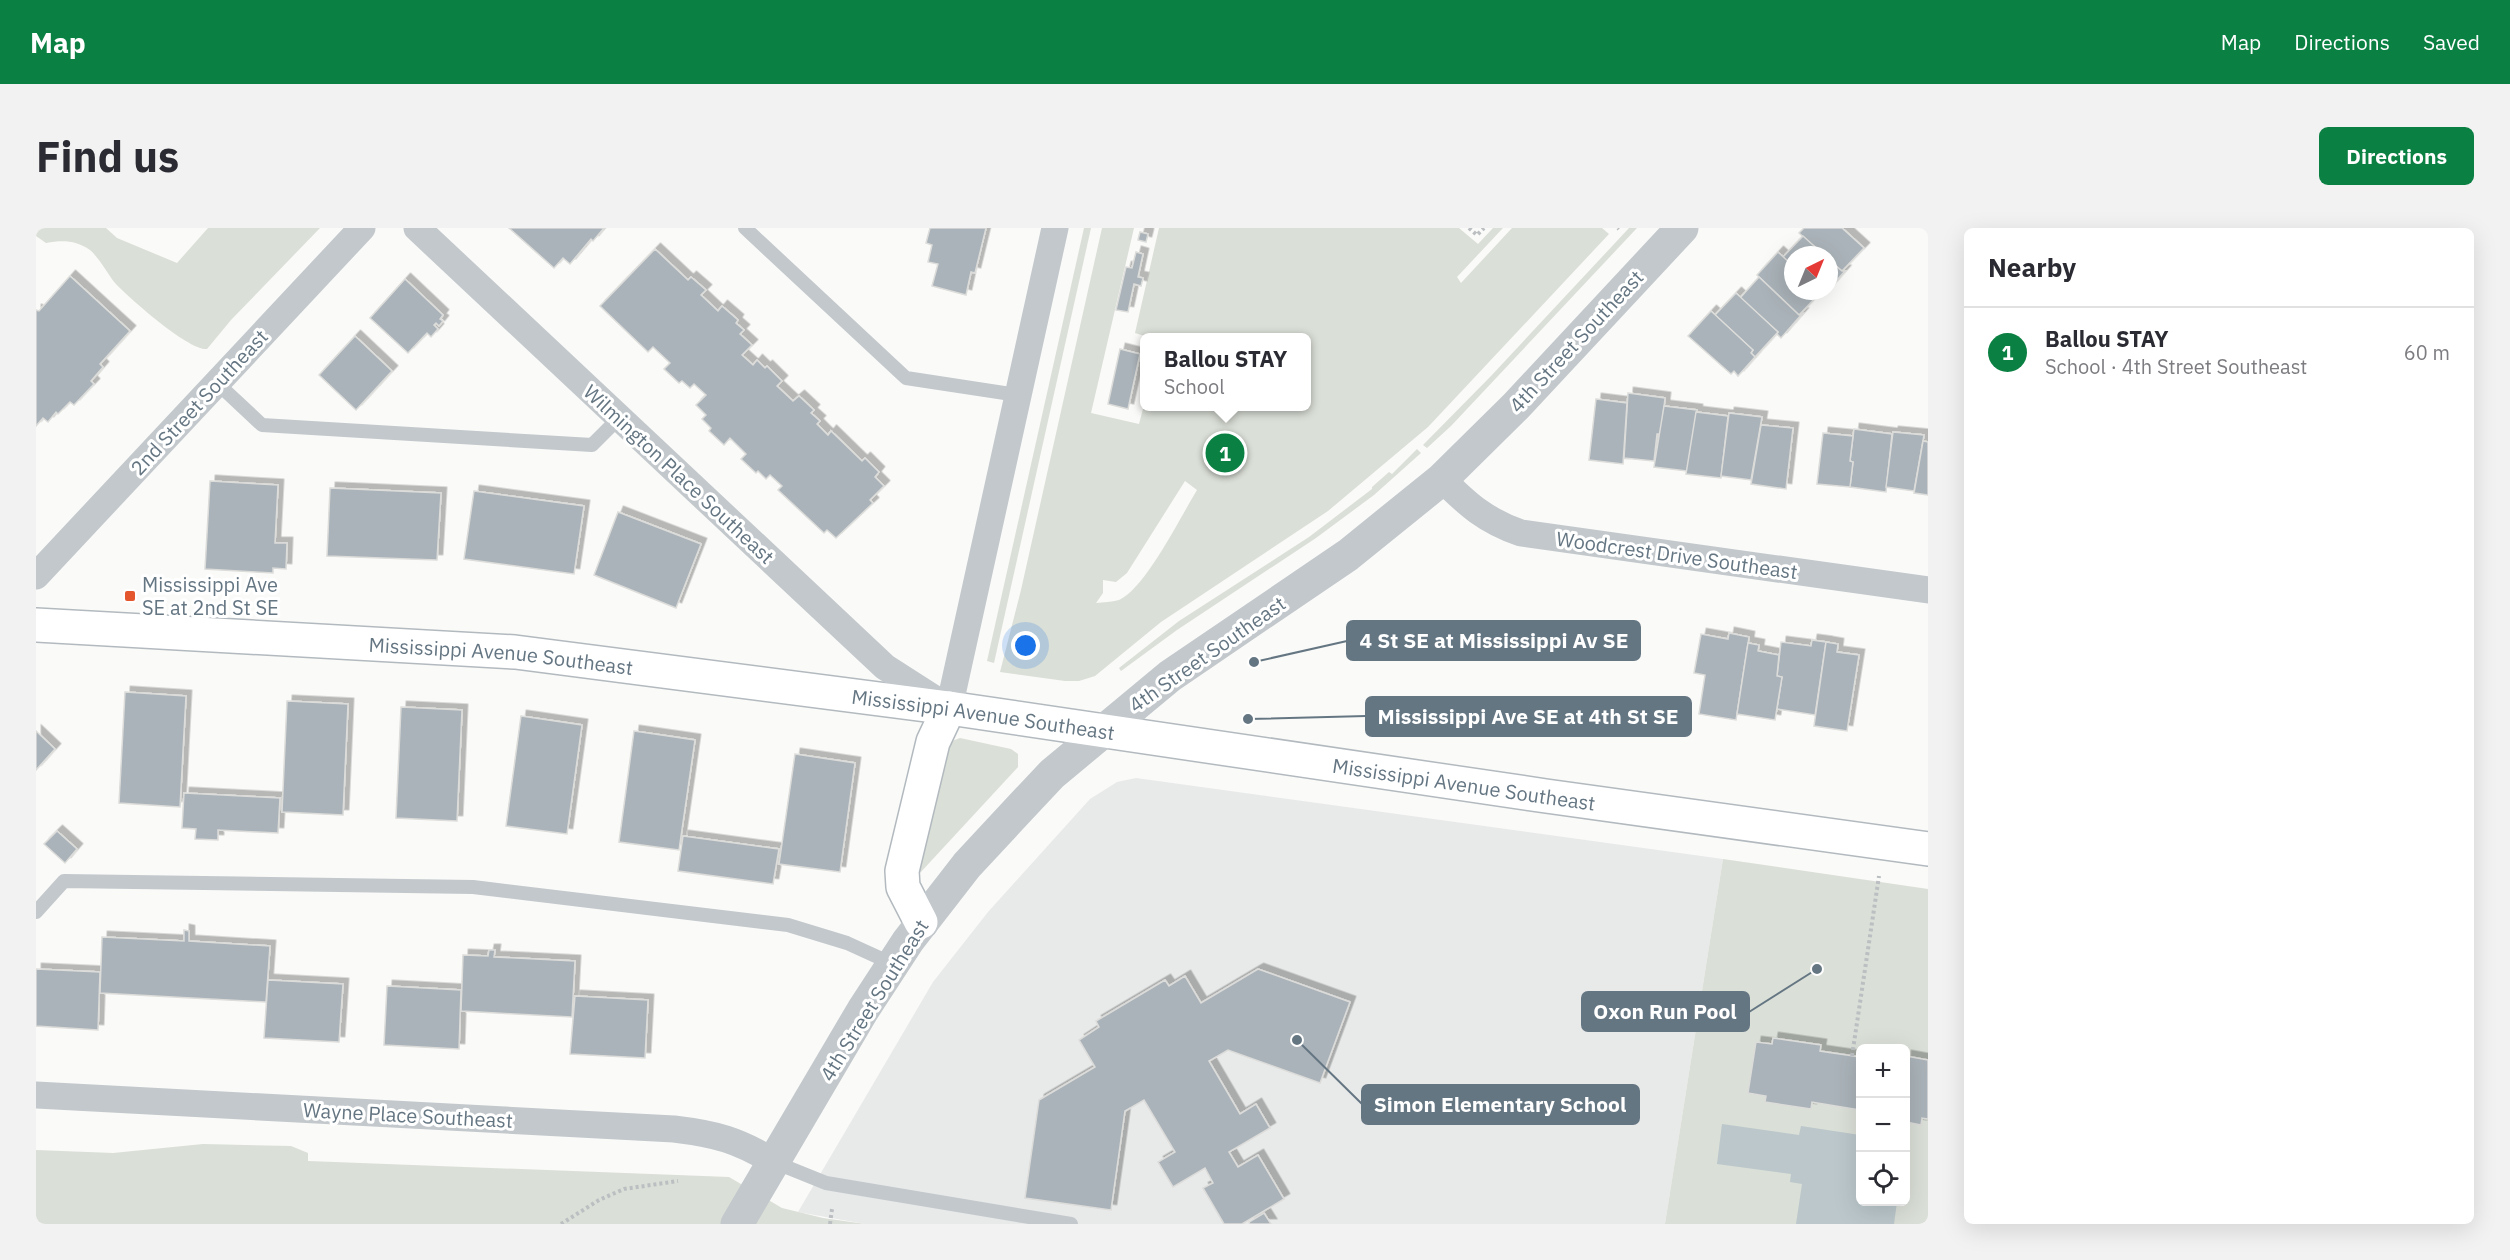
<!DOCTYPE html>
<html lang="en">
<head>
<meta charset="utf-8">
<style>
  body { margin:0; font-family:"IBM Plex Sans",sans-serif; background:#f2f2f3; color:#2b2b33 }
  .controls { position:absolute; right:18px; bottom:18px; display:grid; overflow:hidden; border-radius:9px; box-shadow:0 6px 24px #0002 }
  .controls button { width:54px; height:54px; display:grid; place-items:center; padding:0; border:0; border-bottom:2px solid #e1e1e2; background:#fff; color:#2b2b33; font:30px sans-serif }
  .compass { position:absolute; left:1748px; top:18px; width:54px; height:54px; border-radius:50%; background:#fff; box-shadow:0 6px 24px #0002; rotate:43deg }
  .you { position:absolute; left:990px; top:418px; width:21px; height:21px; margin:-15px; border:4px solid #fff; border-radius:50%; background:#1a73e8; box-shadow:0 0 0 9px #1a73e833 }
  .badge { display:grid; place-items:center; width:39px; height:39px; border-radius:50%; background:#0b8043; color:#fff; font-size:20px; font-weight:700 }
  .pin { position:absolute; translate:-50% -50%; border:3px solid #fff; box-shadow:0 2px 6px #0006 }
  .popup { position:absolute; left:1104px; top:105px; width:171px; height:78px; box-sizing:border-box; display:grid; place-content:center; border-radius:9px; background:#fff; filter:drop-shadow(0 2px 4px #0005); font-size:20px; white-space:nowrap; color:#7c7c81 }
  .popup b { font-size:22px; color:#2b2b33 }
  .popup::after { content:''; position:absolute; left:50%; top:100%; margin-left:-12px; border:12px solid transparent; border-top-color:#fff }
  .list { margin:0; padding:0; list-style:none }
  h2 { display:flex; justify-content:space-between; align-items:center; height:78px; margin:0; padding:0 24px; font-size:26px }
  h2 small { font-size:20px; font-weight:400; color:#7c7c81 }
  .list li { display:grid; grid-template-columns:39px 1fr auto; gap:18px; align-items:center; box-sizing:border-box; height:90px; padding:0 24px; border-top:2px solid #e1e1e2 }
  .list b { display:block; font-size:22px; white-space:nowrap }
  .list p { margin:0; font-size:20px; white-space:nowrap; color:#7c7c81 }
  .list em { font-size:20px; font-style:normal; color:#7c7c81 }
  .icon { flex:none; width:33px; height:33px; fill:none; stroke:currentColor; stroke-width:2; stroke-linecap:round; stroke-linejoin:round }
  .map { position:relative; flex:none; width:1892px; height:996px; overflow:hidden; border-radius:9px }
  header { display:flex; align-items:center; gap:36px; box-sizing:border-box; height:84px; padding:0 30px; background:#0b8043; color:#fff }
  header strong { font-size:28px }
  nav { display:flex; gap:33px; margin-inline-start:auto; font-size:21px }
  .intro { display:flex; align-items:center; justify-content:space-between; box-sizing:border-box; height:144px; padding:0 36px }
  h1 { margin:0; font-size:42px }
  .button { padding:15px 27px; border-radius:9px; background:#0b8043; color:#fff; font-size:21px; font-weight:700 }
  main { display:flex; gap:36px; padding:0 36px }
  aside { flex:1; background:#fff; border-radius:9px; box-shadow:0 6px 24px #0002 }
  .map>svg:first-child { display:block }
</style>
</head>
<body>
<header>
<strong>Map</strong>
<nav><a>Map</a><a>Directions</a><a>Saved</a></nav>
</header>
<div class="intro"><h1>Find us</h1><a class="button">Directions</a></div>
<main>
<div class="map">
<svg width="1892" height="996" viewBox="0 0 1892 996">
  <defs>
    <filter id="shadow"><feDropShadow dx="5.5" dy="-5.5" stdDeviation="0" flood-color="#0004"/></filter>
  </defs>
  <rect width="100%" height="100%" fill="#fafaf8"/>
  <polygon fill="#e8e9e9" points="1100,550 1687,631 1629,996 829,996 762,984 897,754 952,684 1054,571 1081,554"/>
  <g fill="#dadfd7" fill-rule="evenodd">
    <path d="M0,0h70l11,10 60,25 31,-35h112l-89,92 -24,29c-18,2 -78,-51 -92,-66 -8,-10 -15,-24 -25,-33 -14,-10 -28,-10 -44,-7l-10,-7z"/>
    <polygon points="1048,0 1055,0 958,435 951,433"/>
    <path d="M1066,0h32l-43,185 48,11 5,-19 162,1v-68h-155l-16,-5 24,-105h300l19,16 15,-16h10l-46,49 4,6 51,-55h90l7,6 -181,193 -100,84 -167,111 -66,54 -16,5h-14l-65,-9 21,-82zM1149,253l12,9c-16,26 -52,99 -78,110 -7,2 -16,2 -23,3l7,-10v-13l13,2 11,-9z"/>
    <polygon points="1593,0 1601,0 1415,198 1391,220 1387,217 1455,148"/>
    <polygon points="1381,221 1385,225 1338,267 1280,310 1141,402 1085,443 1083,440 1143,393 1273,309 1336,261 1336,259 1353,244 1356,246"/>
    <polygon points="924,510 975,521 982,526 982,539 883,646 881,645 907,530 916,513"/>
    <path d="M1687,631l205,30v335h-263zM1824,820h46v154h-46z"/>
    <polygon points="167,916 255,918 272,925 272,933 693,949 746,980 787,990 829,996 0,996 0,922 77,925"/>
  </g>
  <polygon fill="#bbc7cb" points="1686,896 1763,907 1765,898 1824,907 1824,974 1861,974 1858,996 1760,996 1766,956 1754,954 1755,946 1681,936"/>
  <g fill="#aab3b9" stroke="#dcdcda" stroke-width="1.5" filter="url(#shadow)">
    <polygon points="473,0 568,0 557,13 555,11 534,36 527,30 518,40"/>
    <polygon points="894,0 950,0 939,45 935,44 930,67 896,58 902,36 892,34 896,17 890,15"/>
    <polygon points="1768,0 1806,0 1828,20 1806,43 1793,32 1793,27 1788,27 1763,5"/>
    <polygon points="1104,4 1112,6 1110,14 1102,12"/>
    <polygon points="1767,8 1788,27 1757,27 1757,38 1747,29"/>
    <polygon points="619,21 652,52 655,49 670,62 665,67 682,83 686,78 702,92 700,95 708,102 704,106 716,117 706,127 717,137 721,132 729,140 731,138 746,153 741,158 757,173 763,168 778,182 775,185 784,193 781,196 792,207 795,203 826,233 829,230 843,244 839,249 848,258 834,272 837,275 800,310 791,302 788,305 742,262 746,258 734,247 730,251 722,243 720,245 705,231 710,226 694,210 688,217 673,203 675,200 666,191 670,187 660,177 670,167 658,156 654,160 646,153 643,155 628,141 634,135 617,119 612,124 564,78"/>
    <polygon points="1100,24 1107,26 1102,49 1107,50 1105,58 1098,56 1092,84 1080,82 1090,39 1096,40"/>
    <polygon points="1742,24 1757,38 1757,63 1785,64 1763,87 1721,47"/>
    <polygon points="1793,32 1806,43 1809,43 1793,61"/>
    <polygon points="34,48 94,103 64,136 67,139 55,153 58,156 38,177 34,174 22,186 20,184 12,194 7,190 0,198 0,82 3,83"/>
    <polygon points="1723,49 1763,87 1766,86 1745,110 1741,106 1742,104 1704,70"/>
    <polygon points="369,51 407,87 404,91 407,93 403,98 400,95 398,97 402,101 395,109 391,105 372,125 334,90"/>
    <polygon points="1700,65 1742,104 1719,129 1715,125 1717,122 1679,87"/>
    <polygon points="1675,83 1717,122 1715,125 1719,129 1702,148 1698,143 1695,146 1652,108"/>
    <polygon points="319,108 356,143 320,182 283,147"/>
    <polygon points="1084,121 1104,126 1092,181 1072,176"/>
    <polygon points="1592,165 1629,170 1625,206 1621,206 1618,233 1588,230"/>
    <polygon points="1560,171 1591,175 1587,236 1553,232"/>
    <polygon points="1628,178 1661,182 1651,243 1618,239"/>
    <polygon points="1660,184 1692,188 1685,250 1650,246"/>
    <polygon points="1693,185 1726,189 1715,252 1685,248"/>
    <polygon points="1725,197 1757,200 1750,261 1715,256"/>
    <polygon points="1818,201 1856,206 1850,264 1814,259 1817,234 1814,233"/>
    <polygon points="1857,204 1888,207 1878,263 1850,259"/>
    <polygon points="1787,205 1817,208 1814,233 1817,234 1814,259 1781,256"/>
    <polygon points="1887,213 1892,214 1892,267 1878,265"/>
    <polygon points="174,253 242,257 239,315 251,315 250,341 237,340 237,345 169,341"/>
    <polygon points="294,260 405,265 401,332 291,328"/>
    <polygon points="438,263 548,278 538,346 428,331"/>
    <polygon points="582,284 665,316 640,380 558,347"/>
    <polygon points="1693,405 1713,409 1700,492 1663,486 1669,447 1658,445 1665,406 1692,411"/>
    <polygon points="1776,412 1790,414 1779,487 1741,481 1746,449 1741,448 1745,414 1775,418"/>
    <polygon points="1790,414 1802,416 1801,424 1823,427 1811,503 1778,498"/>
    <polygon points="1712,415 1723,417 1722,423 1743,427 1741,448 1746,449 1739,492 1701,486"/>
    <polygon points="89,464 150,468 144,579 83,575"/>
    <polygon points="251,473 312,476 307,587 246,584"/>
    <polygon points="365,479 426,482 421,593 360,590"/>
    <polygon points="485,488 546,497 531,606 470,598"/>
    <polygon points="0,503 19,521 0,542"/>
    <polygon points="598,503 659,512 643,622 583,614"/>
    <polygon points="759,526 819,535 804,644 743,636"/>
    <polygon points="148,565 244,570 242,605 182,602 182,612 159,611 160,601 146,600"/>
    <polygon points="21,603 41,621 29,635 8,616"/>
    <polygon points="647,608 743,621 737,656 642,643"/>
    <polygon points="148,702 153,703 153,713 234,718 230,774 64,765 66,709 148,713"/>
    <polygon points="453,722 459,722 458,729 539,733 536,789 425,783 427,727 452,728"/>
    <polygon points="0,741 64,744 62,802 0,798"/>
    <polygon points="1222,741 1314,774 1284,855 1192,822 1173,833 1204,886 1220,876 1234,900 1193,924 1202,939 1222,927 1248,971 1206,996 1188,996 1167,960 1177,955 1169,940 1137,959 1122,934 1139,924 1108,872 1089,883 1075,982 989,970 1003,872 1059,839 1043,812 1063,799 1060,793 1129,752 1133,758 1149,748 1165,775"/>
    <polygon points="232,752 307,756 303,814 228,810"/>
    <polygon points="351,758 425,762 423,821 348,817"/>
    <polygon points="539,768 612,772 609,830 534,826"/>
    <polygon points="1737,810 1785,817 1784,823 1824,829 1824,882 1776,874 1775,881 1729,874 1730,868 1712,865 1720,814 1736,816"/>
    <polygon points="1870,828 1892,832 1892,891 1886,890 1885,897 1870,894"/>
    <polygon points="1228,985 1235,996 1214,996 1213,994"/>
  </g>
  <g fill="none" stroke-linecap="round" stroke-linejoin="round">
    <defs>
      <g id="secondary">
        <path id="s1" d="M0,397l479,27 434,56 597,88 382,53"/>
        <polyline points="885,694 867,659 866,643 897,514 913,480"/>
      </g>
    </defs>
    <use href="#secondary" stroke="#b3babf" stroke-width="36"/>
    <g stroke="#bbbfc2" stroke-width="4" stroke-dasharray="3 3" stroke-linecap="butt">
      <polyline points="1433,0 1441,7 1448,0"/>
      <polyline points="1582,0 1583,1"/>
      <polyline points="1816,828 1843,648"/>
      <polyline points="525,996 563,972 588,961 642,953"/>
      <polyline points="794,996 796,981"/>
    </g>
    <g stroke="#c3c8cc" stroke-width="14">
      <polyline points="709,0 870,150 982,167"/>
      <polyline points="181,155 226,197 556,217 583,190"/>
      <polyline points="0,684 28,653 437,659 752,697 811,715 857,736"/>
      <polyline points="738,934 790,955 1035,996"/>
    </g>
    <g stroke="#c3c8cc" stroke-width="27">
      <polyline points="381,0 849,439 913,480 1019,0"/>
      <path d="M1406,251c26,26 44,42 79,54l407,57"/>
      <polyline points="0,348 326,0"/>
      <path d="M0,867l638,34c42,5 64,11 100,33"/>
    </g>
    <polyline stroke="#c3c8cc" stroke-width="33" points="701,996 827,782 872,713 931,637 984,580 1016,546 1134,448 1312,327 1406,251 1480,178 1646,0"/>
    <use href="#secondary" stroke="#fff" stroke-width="33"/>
  </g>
  <rect fill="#e4572e" stroke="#fff" stroke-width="2" x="88" y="362" width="12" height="12" rx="3"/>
  <g text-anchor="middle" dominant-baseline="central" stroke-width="6" stroke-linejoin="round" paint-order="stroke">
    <g font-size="20" fill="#657683" stroke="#fff">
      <text transform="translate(1540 113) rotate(-47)">4th Street Southeast</text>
      <text transform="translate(163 174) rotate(-47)">2nd Street Southeast</text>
      <text transform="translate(643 246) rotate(43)">Wilmington Place Southeast</text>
      <text transform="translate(1641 327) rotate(8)">Woodcrest Drive Southeast</text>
      <text transform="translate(1171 426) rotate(-35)">4th Street Southeast</text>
      <text stroke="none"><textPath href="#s1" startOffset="466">Mississippi Avenue Southeast</textPath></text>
      <text stroke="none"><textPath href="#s1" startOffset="952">Mississippi Avenue Southeast</textPath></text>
      <text stroke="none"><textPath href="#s1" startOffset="1438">Mississippi Avenue Southeast</textPath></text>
      <text transform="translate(838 772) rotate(-58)">4th Street Southeast</text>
      <text transform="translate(372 887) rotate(3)">Wayne Place Southeast</text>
    </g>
    <g font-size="20" fill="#657683" stroke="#fff" text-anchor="start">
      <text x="106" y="356">Mississippi Ave<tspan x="106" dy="23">SE at 2nd St SE</tspan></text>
    </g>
  </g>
  <path fill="none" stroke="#657683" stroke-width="2" d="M1218 434L1311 413M1212 491L1330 488M1781 741L1713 784M1261 812L1326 876"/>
  <g fill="#657683" stroke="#fff" stroke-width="2">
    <circle cx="1218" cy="434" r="6"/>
    <circle cx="1212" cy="491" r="6"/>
    <circle cx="1781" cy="741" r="6"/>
    <circle cx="1261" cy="812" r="6"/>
  </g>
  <g fill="#657683" stroke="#657683" stroke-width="2">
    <rect x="1311" y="393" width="293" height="39" rx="6"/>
    <rect x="1330" y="469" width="325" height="39" rx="6"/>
    <rect x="1546" y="764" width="167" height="39" rx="6"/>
    <rect x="1326" y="857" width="277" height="39" rx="6"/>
  </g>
  <g font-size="21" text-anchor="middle" font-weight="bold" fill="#fff">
    <text x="1458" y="420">4 St SE at Mississippi Av SE</text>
    <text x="1492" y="496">Mississippi Ave SE at 4th St SE</text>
    <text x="1629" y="791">Oxon Run Pool</text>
    <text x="1464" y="884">Simon Elementary School</text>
  </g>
</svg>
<div class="controls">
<button>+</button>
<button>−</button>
<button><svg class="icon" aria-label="locate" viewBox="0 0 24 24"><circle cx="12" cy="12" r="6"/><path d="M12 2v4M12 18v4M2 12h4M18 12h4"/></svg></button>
</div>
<svg class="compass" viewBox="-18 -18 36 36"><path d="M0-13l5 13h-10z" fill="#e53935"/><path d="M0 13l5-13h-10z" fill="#7c7c81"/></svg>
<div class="you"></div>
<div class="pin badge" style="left:1189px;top:225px">1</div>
<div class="popup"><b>Ballou STAY</b>School</div>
</div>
<aside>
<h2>Nearby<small></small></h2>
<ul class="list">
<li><span class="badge">1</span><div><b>Ballou STAY</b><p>School · 4th Street Southeast</p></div><em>60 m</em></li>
</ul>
</aside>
</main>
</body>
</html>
